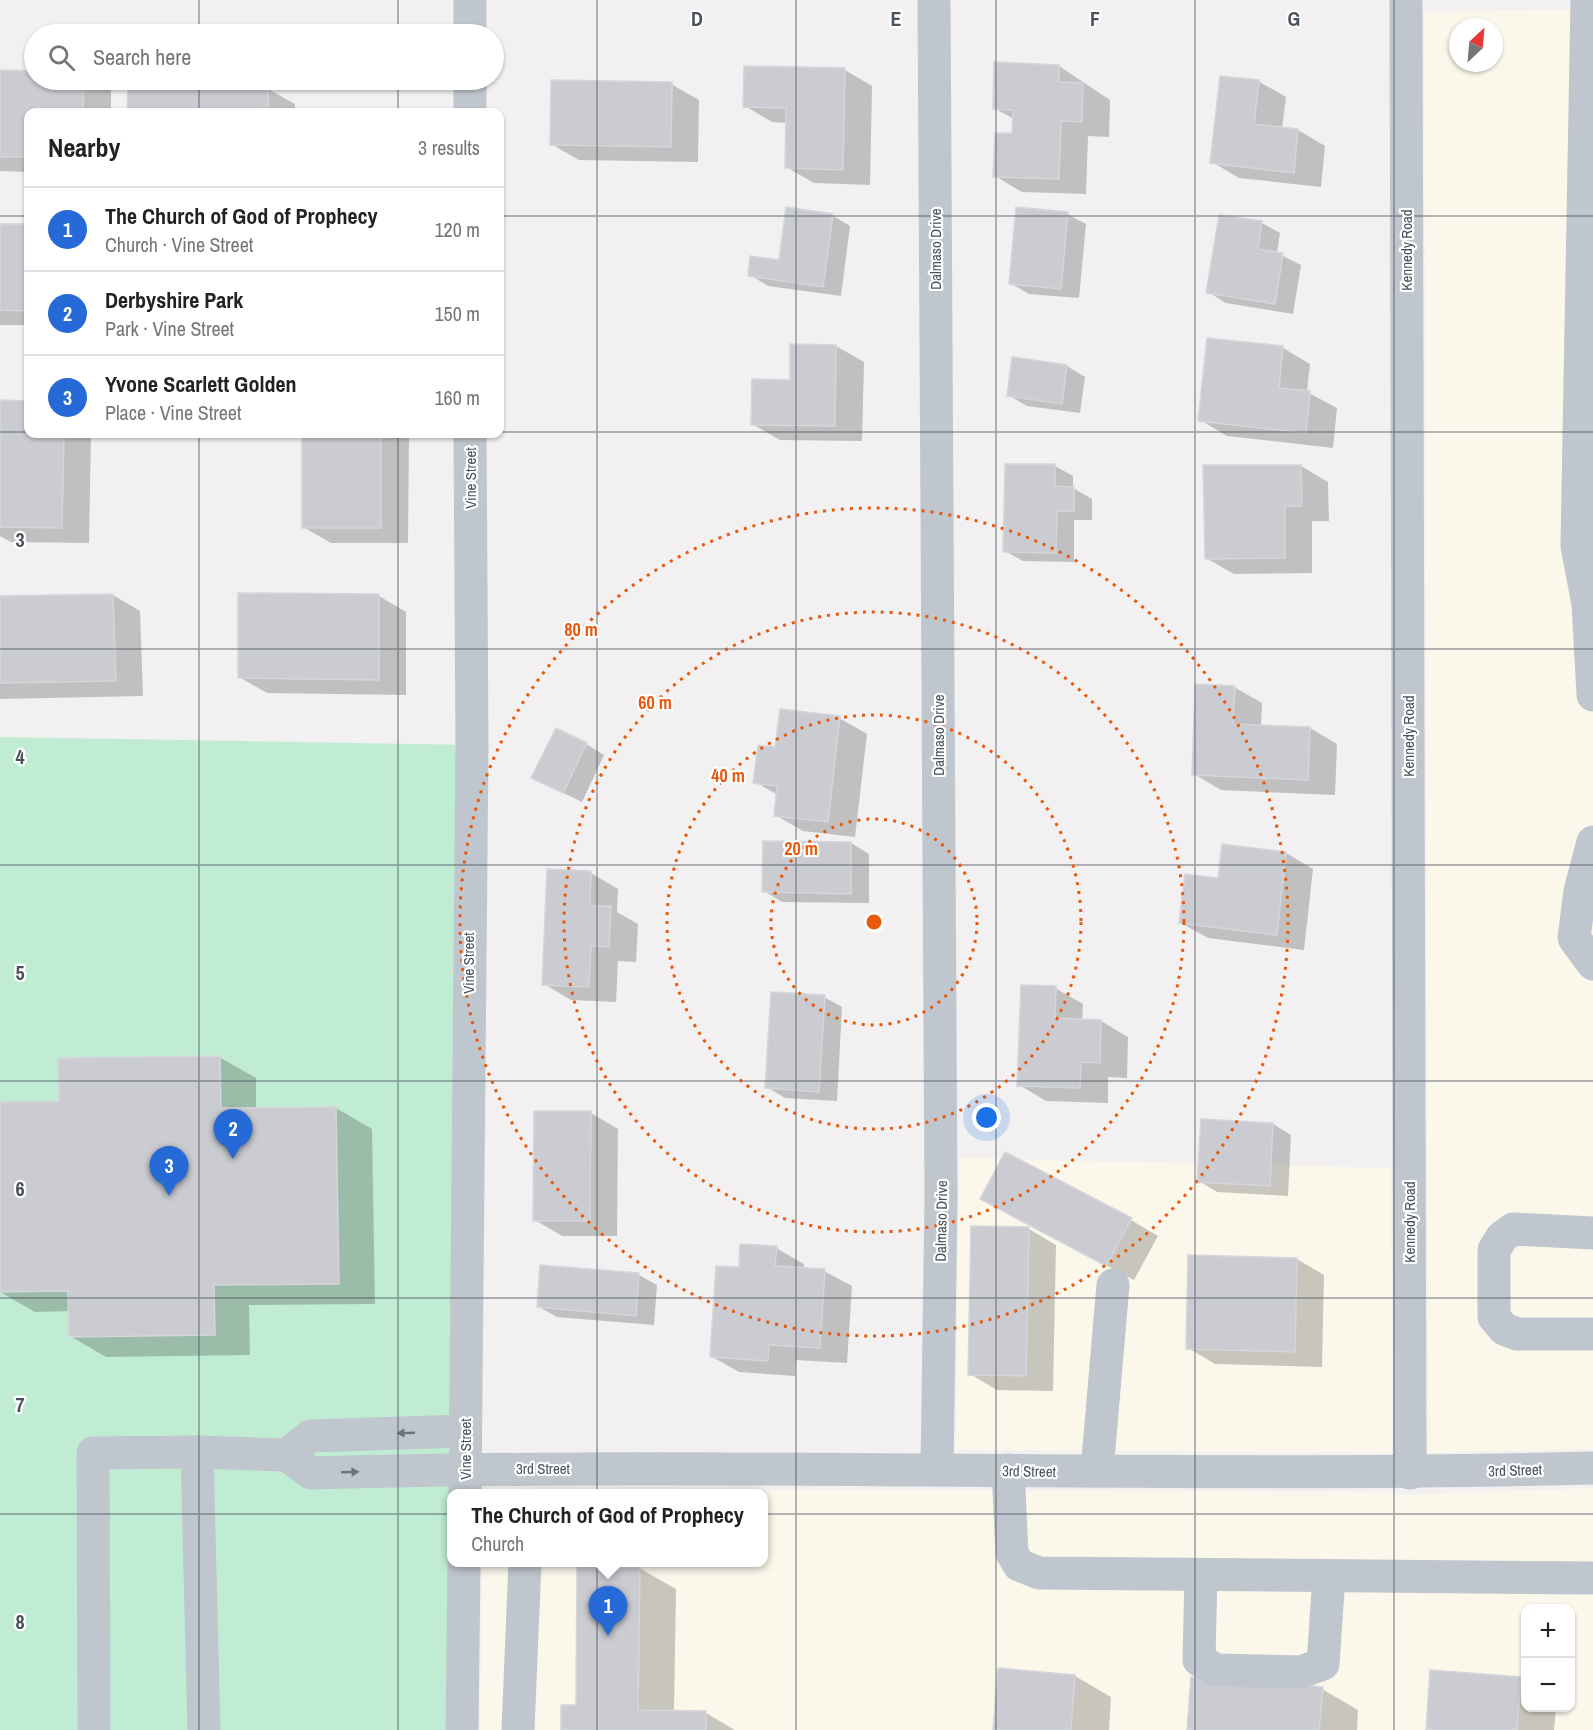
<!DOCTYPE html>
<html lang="en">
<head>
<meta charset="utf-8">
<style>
  body { margin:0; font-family:"Archivo Narrow",sans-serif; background:#f2f2f2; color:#222 }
  .controls { position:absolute; right:18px; bottom:18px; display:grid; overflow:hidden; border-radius:12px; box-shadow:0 2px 4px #0004 }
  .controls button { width:54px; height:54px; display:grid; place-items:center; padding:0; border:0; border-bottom:2px solid #e0e0e0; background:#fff; color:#222; font:30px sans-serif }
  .compass { position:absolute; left:1449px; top:18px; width:54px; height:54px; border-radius:50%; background:#fff; box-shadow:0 2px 4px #0004; rotate:26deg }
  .you { position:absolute; left:987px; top:1118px; width:21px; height:21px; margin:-15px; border:4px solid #fff; border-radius:50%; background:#1a73e8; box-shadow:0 0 0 9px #1a73e833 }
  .badge { display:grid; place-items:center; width:39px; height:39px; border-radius:50%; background:#256ad6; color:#fff; font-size:20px; font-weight:700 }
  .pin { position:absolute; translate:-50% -50px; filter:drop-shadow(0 2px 3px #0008) }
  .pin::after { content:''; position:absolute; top:32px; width:21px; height:18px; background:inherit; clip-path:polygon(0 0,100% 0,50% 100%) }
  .popup { position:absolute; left:447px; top:1489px; width:321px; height:78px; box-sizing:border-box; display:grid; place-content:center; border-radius:12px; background:#fff; filter:drop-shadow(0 2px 4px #0005); font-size:20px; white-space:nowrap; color:#767676 }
  .popup b { font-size:22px; color:#222 }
  .popup::after { content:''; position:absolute; left:50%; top:100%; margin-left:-12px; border:12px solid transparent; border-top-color:#fff }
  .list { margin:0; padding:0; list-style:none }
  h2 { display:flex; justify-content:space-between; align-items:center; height:78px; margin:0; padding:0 24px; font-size:26px }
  h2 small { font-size:20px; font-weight:400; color:#767676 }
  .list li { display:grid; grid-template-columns:39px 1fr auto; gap:18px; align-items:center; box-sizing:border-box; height:84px; padding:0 24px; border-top:2px solid #e0e0e0 }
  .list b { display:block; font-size:22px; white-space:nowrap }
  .list p { margin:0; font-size:20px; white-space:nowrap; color:#767676 }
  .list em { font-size:20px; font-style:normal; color:#767676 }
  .icon { flex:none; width:33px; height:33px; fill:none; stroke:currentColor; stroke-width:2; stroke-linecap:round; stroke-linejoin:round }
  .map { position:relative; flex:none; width:1593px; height:1730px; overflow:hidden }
  .search { position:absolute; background:#fff; box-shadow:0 2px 4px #0004; left:24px; top:24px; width:480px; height:66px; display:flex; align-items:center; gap:15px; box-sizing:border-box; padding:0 21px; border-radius:33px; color:#767676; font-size:22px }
  .panel { position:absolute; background:#fff; box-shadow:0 2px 4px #0004; left:24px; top:108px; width:480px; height:330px; border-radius:12px }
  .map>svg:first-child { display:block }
</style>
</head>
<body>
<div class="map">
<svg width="1593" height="1730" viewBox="0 0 1593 1730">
  <rect width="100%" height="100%" fill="#f2f0f0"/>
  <g fill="#fbf7eb" fill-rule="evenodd">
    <path d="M1593,9v1440l-165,4 -4,-1441zM1458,27h36v36h-36z"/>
    <polygon points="959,1158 1391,1168 1392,1453 956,1450"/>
    <path d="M483,1488l909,4v3l201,-7v242h-1113l2,-167 282,-1v-68h-281zM1526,1608h44v100h-44z"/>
  </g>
  <polygon fill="#c1ecd4" points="0,737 472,745 452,1494 452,1562 462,1730 0,1730"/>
  <g fill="#0003">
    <polygon points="1059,66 1110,100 1109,137 1088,136 1086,194 1022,192 995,176 1013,134 1014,119 994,108"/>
    <polygon points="845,70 872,86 870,185 814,183 786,167 787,123 772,122 745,106"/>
    <polygon points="0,72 34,72 34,80 94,80 111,89 111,112 28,112 28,172 0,171"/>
    <polygon points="1258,81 1286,97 1282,129 1298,130 1325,146 1321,187 1239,178 1212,162"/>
    <polygon points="671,84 699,100 698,162 579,160 551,144"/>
    <polygon points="129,86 268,89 295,104 295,112 129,112"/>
    <polygon points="1067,214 1086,224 1079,298 1029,294 1010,283"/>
    <polygon points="832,215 850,226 841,296 768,286 750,275 780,262"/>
    <polygon points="1262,223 1280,233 1277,253 1301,265 1293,314 1226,303 1208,292"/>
    <polygon points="0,225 28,226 28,325 0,325"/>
    <polygon points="1208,339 1283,348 1310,364 1307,392 1337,408 1333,448 1227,436 1200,420"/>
    <polygon points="792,345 836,346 864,362 862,441 780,440 752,424 792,382"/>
    <polygon points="1067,366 1085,377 1080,413 1027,406 1008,395"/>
    <polygon points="0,402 28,402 28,434 91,434 89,543 11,542 0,536"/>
    <polygon points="304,434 409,434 408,543 331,543 303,527"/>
    <polygon points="1055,466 1073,476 1073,488 1092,499 1092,520 1074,520 1074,562 1023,561 1005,551"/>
    <polygon points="1301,466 1328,482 1329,521 1312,521 1312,573 1234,574 1206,558"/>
    <polygon points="113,595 140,611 143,696 0,699 0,597"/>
    <polygon points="379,596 406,612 406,695 267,693 239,677"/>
    <polygon points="1234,687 1262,703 1261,726 1310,728 1337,744 1335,795 1221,790 1194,774"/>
    <polygon points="839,718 867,734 855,837 803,831 775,815 778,795 755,782 777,748"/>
    <polygon points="586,744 604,755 582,802 533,778"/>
    <polygon points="851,843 869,854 869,903 782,902 764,891"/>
    <polygon points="1223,846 1286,853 1313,869 1304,950 1208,938 1181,923 1219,879"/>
    <polygon points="591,873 618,889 617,912 638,924 636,962 618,961 616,1002 571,1000 544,984"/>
    <polygon points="1055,988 1083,1004 1082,1021 1101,1021 1128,1037 1127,1078 1108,1077 1108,1103 1046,1101 1019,1085"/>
    <polygon points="824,997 842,1007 837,1101 785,1098 767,1087"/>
    <polygon points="219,1057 256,1078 256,1109 336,1108 372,1129 375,1304 249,1305 250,1355 106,1357 70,1336 70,1311 35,1312 0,1292 0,1104 61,1103"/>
    <polygon points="591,1113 618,1129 617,1236 562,1236 535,1220"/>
    <polygon points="1273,1124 1291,1135 1288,1196 1217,1192 1199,1181"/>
    <polygon points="1009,1214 1131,1220 1158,1236 1134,1280"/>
    <polygon points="973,1227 1029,1229 1056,1245 1053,1391 997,1390 970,1374"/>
    <polygon points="776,1248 804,1264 803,1269 824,1271 852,1286 847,1363 796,1360 795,1376 739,1372 711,1356 740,1268"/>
    <polygon points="1297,1259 1324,1275 1322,1367 1215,1364 1188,1348"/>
    <polygon points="639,1275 657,1285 654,1325 557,1317 539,1307"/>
    <polygon points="639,1568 676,1589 674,1712 706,1713 735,1730 563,1730 577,1707"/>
    <polygon points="1075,1676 1111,1697 1109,1730 995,1730"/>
    <polygon points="1520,1679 1526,1682 1526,1708 1556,1708 1554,1730 1427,1730"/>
    <polygon points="1322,1689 1358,1710 1357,1730 1189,1730"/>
  </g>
  <g fill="#caccd2" stroke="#d4d6db" stroke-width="1.5">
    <polygon points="994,62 1059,65 1059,82 1083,83 1082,122 1061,121 1059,179 993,177 995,133 1012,133 1013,110 993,109"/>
    <polygon points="744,66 845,68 843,170 785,168 786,108 743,107"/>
    <polygon points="0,70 34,71 34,80 84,80 83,112 28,112 28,157 0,157"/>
    <polygon points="1220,76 1259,80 1254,124 1298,129 1294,173 1210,163"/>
    <polygon points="551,80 672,82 671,147 550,145"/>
    <polygon points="128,84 268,87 268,112 127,112"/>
    <polygon points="786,207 833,214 823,287 748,276 750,256 779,260"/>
    <polygon points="1016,207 1068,212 1061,289 1009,284"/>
    <polygon points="1219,215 1262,221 1258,249 1283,253 1275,304 1206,293"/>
    <polygon points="0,224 28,224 28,311 0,310"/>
    <polygon points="1207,338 1283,346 1279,388 1310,391 1306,433 1198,421"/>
    <polygon points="790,344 836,345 835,426 751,425 752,379 790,380"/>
    <polygon points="1012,357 1067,365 1062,404 1007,396"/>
    <polygon points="0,400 28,401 28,434 64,434 62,528 0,527"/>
    <rect x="302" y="434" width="79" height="94"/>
    <polygon points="1005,464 1055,464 1055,486 1074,487 1074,511 1057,511 1056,553 1003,552"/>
    <polygon points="1203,465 1301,465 1302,506 1285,506 1285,558 1205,559"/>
    <polygon points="238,593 379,594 379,680 238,678"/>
    <polygon points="113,594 116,681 0,683 0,596"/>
    <polygon points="1195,684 1235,686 1233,724 1310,727 1308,780 1192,775"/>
    <polygon points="780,709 840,716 828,822 774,816 777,786 753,783 758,745 775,747"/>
    <polygon points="556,728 587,743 563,793 531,778"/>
    <polygon points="763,841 851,842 851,894 762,892"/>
    <polygon points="1222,844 1286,852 1277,935 1179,923 1185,874 1218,878"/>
    <polygon points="547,869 591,871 590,906 611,906 609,947 591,946 589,987 542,985"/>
    <polygon points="1021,985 1056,986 1055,1018 1101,1020 1100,1063 1081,1062 1080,1088 1017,1086"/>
    <polygon points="771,992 825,995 819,1092 765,1088"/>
    <polygon points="220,1056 221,1108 336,1107 339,1284 214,1285 215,1335 69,1337 68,1291 0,1292 0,1102 59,1101 58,1058"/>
    <polygon points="534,1111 591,1111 590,1221 533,1221"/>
    <polygon points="1201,1119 1273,1123 1270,1186 1197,1182"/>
    <polygon points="1005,1152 1132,1218 1106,1266 980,1199"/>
    <polygon points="971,1226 1029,1227 1026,1376 968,1375"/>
    <polygon points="740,1244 777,1246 775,1266 825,1269 820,1348 769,1345 768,1361 710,1357 716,1266 739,1267"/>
    <polygon points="1188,1255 1297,1258 1295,1352 1186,1349"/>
    <polygon points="540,1265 639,1273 636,1316 537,1307"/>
    <polygon points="577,1566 640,1567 638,1710 706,1711 706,1730 561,1730 561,1705 576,1705"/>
    <polygon points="998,1668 1075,1675 1071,1730 993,1730"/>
    <polygon points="1430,1670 1521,1677 1517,1730 1426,1730"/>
    <polygon points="1191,1677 1323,1687 1319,1730 1187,1730"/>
  </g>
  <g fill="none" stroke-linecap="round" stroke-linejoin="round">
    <g stroke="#bfc6cd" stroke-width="33">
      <polyline points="934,0 941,1198 937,1470"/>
      <polyline points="1406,0 1410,1473"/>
      <polyline points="1587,0 1577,546 1588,604 1593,695"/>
      <polyline points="470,34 470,0"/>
      <polyline points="470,112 470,80"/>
      <polyline points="1593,842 1580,891 1574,938 1593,964"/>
      <polyline points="1593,1233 1513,1229 1502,1237 1494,1250 1494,1317 1504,1329 1517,1334 1593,1334"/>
      <path d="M464,1431l-154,5 -23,19 24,18c427,-12 855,6 1282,-5"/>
      <polyline points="197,1452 204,1730"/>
      <polyline points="1008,1470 1012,1553 1019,1565 1039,1573 1593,1578"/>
      <polyline points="1097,1471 1113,1285"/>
      <polyline points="465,1494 472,745 470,434"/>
      <polyline points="1201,1575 1199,1660 1216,1670 1301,1672 1323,1664 1329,1576"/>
      <polyline points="94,1730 93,1453 197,1452 287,1455"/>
      <polyline points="462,1730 464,1562"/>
      <polyline points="518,1730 525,1562"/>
    </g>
  </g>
  <defs><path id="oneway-solid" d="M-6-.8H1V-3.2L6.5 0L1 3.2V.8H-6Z" transform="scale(1.5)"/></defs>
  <g fill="#6c757e">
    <use href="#oneway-solid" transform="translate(406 1433) rotate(178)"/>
    <use href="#oneway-solid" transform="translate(350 1472) rotate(-2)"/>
  </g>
  <path fill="none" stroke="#49525c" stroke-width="1.5" stroke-opacity="0.55" d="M199,0v34M398,0v34M597,0v1730M796,0v1730M996,0v1730M1195,0v1730M1394,0v1730M199,80v32M398,80v32M0,216h28M500,216h1093M0,432h28M500,432h1093M199,434v1296M398,434v1296M0,649h1593M0,865h1593M0,1081h1593M0,1298h1593M0,1514h1593"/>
  <g fill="none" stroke="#e8590c" stroke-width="3" stroke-dasharray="3 6">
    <circle cx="874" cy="922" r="103"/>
    <circle cx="874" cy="922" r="207"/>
    <circle cx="874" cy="922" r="310"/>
    <circle cx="874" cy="922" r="414"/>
  </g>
  <g text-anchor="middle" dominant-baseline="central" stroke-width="4.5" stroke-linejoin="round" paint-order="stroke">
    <g font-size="15" fill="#49525c" stroke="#fff">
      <text transform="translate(935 249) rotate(-90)">Dalmaso Drive</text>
      <text transform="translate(1406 250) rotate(-90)">Kennedy Road</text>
      <text transform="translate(470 478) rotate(-90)">Vine Street</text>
      <text transform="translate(938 735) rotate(-90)">Dalmaso Drive</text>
      <text transform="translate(1408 736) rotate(-90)">Kennedy Road</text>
      <text transform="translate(468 963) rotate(-90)">Vine Street</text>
      <text transform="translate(941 1221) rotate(-89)">Dalmaso Drive</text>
      <text transform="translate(1409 1222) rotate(-90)">Kennedy Road</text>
      <text transform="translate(465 1449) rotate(-90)">Vine Street</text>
      <text x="543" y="1468">3rd Street</text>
      <text transform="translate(1515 1470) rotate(-2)">3rd Street</text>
      <text transform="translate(1029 1471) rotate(1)">3rd Street</text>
    </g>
  </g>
  <g font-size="20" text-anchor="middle" font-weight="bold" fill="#49525c" stroke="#fff" stroke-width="4.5" stroke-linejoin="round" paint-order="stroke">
    <text x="697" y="26">D</text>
    <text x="896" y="26">E</text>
    <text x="1095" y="26">F</text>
    <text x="1294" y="26">G</text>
    <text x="20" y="547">3</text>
    <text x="20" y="764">4</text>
    <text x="20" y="980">5</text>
    <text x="20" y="1196">6</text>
    <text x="20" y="1412">7</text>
    <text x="20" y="1629">8</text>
  </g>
  <circle cx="874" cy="922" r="9" fill="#e8590c" stroke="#fff" stroke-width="3"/>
  <g font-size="18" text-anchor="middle" font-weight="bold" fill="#e8590c" stroke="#fff" stroke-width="4.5" stroke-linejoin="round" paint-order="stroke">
    <text x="581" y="636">80 m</text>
    <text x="655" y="709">60 m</text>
    <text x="728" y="782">40 m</text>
    <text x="801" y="855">20 m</text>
  </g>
</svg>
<div class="controls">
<button>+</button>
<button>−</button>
</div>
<svg class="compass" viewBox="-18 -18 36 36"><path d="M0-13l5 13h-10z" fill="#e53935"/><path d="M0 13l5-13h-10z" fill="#767676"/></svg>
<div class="you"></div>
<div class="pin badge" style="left:608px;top:1636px">1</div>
<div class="popup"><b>The Church of God of Prophecy</b>Church</div>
<div class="pin badge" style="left:233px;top:1159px">2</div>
<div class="pin badge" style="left:169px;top:1196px">3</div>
<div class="search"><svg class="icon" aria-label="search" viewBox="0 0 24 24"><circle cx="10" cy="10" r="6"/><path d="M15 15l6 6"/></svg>Search here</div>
<section class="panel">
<h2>Nearby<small>3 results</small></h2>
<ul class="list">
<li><span class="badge">1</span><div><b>The Church of God of Prophecy</b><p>Church · Vine Street</p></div><em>120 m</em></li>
<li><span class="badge">2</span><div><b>Derbyshire Park</b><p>Park · Vine Street</p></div><em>150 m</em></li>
<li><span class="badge">3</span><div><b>Yvone Scarlett Golden</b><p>Place · Vine Street</p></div><em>160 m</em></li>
</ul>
</section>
</div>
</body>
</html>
